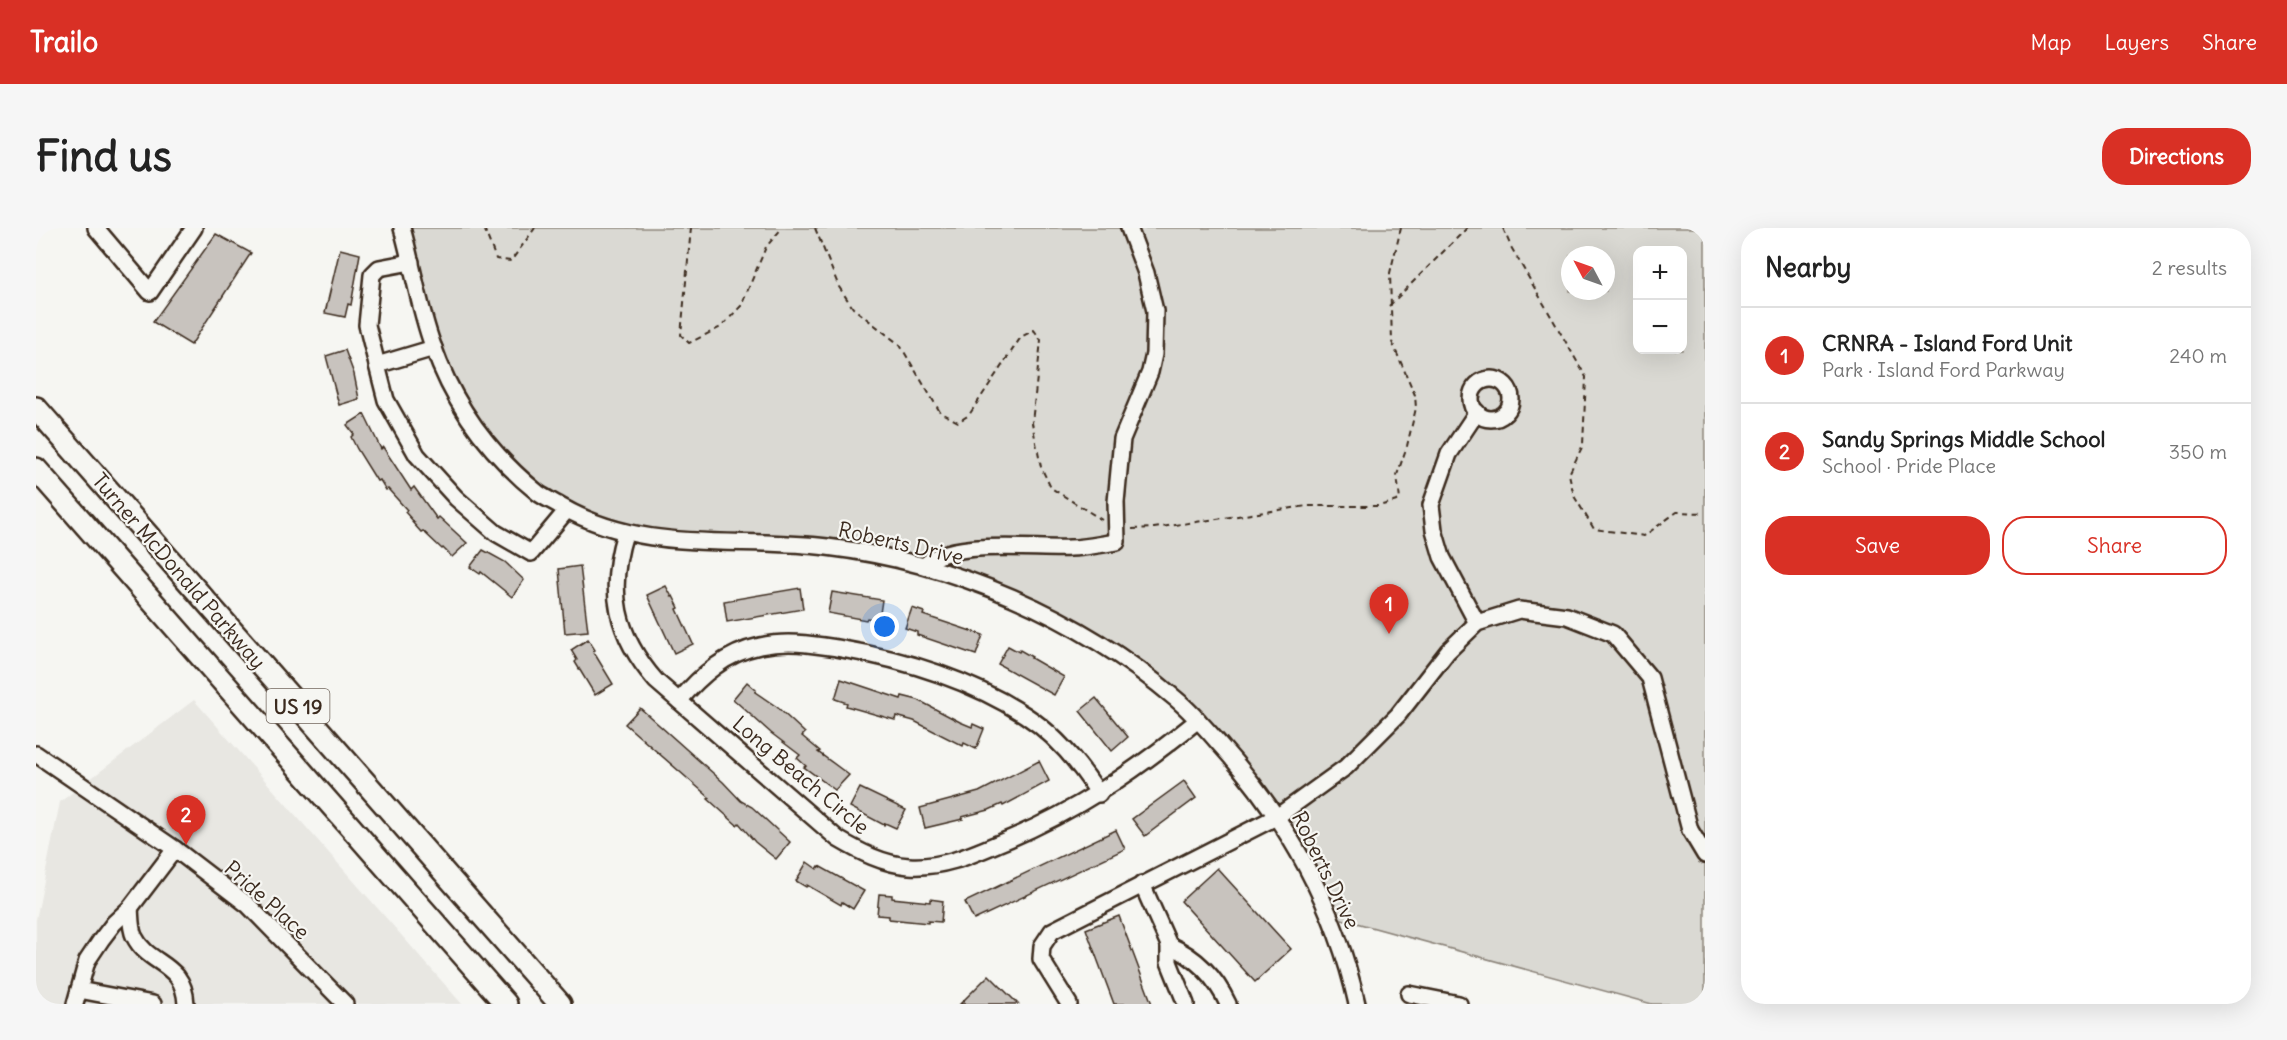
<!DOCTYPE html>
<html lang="en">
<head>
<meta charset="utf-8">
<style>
  body { margin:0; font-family:Delius,sans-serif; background:#f6f6f6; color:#222 }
  .controls { position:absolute; right:18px; top:18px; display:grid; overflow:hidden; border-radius:12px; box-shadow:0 6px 24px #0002 }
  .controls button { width:54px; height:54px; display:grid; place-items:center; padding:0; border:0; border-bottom:2px solid #e0e0e0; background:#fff; color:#222; font:30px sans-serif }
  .compass { position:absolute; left:1525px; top:18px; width:54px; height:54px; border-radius:50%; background:#fff; box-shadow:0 6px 24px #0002; rotate:311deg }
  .you { position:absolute; left:849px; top:399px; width:21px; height:21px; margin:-15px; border:4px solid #fff; border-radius:50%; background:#1a73e8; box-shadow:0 0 0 9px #1a73e833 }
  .badge { display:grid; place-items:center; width:39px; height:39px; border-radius:50%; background:#d93025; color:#fff; font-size:20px; font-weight:700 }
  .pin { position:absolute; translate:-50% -50px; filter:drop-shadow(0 2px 3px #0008) }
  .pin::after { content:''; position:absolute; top:32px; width:21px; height:18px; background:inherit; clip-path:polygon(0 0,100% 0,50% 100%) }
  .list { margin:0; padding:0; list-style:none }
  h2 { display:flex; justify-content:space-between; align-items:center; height:78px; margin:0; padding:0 24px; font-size:26px }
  h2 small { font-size:20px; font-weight:400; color:#767676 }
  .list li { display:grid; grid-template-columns:39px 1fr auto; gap:18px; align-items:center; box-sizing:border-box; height:96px; padding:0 24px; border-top:2px solid #e0e0e0 }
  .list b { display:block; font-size:22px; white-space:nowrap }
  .list p { margin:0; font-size:20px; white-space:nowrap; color:#767676 }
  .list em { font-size:20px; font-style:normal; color:#767676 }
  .actions { display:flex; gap:12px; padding:18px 24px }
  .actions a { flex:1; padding:14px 0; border:2px solid #d93025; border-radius:24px; text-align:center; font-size:21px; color:#d93025 }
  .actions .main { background:#d93025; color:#fff }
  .map { position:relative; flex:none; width:1669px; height:776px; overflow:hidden; border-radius:24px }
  header { display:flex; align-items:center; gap:36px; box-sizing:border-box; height:84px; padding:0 30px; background:#d93025; color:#fff }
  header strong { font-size:28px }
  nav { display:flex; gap:33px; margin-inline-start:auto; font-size:21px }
  .intro { display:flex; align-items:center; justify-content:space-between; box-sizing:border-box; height:144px; padding:0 36px }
  h1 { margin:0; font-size:42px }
  .button { padding:15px 27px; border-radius:24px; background:#d93025; color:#fff; font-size:21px; font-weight:700 }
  main { display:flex; gap:36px; padding:0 36px }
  aside { flex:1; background:#fff; border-radius:24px; box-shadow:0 6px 24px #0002 }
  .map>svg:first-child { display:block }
</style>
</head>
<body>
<header>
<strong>Trailo</strong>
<nav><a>Map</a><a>Layers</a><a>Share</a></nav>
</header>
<div class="intro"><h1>Find us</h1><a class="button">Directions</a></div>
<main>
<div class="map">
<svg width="1669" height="776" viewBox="0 0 1669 776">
  <rect width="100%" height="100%" fill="#f6f6f2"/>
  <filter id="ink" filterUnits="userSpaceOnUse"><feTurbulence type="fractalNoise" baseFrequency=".0167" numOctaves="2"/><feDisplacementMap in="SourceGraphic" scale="12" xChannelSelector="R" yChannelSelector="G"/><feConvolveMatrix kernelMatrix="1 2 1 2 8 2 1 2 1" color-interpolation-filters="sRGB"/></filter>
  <g filter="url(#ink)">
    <polygon fill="#e8e7e2" points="158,472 426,776 0,776 0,692 24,574"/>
    <path fill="#dad9d3" stroke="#8a8278" stroke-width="1.5" fill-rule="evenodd" d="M362,0h1307v776h-53l-321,-88 -103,-166 -90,-78 -129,-75 -118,-39 -280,-29 -90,-53 -62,-67zM1602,22h44v100h-44zM1534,27h36v36h-36z"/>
    <g fill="#c8c3be" stroke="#3b2a1e" stroke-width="1.5">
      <polygon points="180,6 215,25 155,117 117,94"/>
      <polygon points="304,21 324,26 315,77 312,76 309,89 289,85"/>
      <polygon points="309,122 318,146 323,171 303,177 290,128"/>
      <polygon points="328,186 345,221 347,219 375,262 378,259 401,291 403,289 431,315 416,329 407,320 406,321 387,303 385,304 376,294 378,294 369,284 371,282 352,261 350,262 344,252 341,253 321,221 315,209 318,206 311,197"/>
      <polygon points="447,322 469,334 488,352 476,369 445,344 444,346 434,339"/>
      <polygon points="544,338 552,403 529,405 523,341"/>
      <polygon points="630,358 636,369 637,368 643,380 641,381 657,416 638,425 611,367"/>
      <polygon points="764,360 767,381 691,394 688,373"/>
      <polygon points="796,364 846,372 843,392 831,390 830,392 792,385"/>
      <polygon points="876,380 888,384 887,387 947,407 940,427 881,407 881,404 869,400"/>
      <polygon points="552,411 559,422 557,423 577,456 559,467 539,434 541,432 535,422"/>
      <polygon points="972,418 983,424 984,422 996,429 995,430 1028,449 1018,467 962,436"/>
      <polygon points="805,451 865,471 866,468 882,472 924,494 936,499 937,496 948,501 940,521 928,515 927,518 878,493 860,488 859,492 810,478 811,475 799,471"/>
      <polygon points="711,454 720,462 719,464 741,479 769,505 766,508 784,523 782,524 813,547 799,562 768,539 770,538 761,530 764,527 735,505 697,471"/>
      <polygon points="1060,470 1092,509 1076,523 1044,483"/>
      <polygon points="604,480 687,554 705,573 716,579 754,614 740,631 719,614 703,595 701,597 672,571 674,570 589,496"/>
      <polygon points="1003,533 1013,553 967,578 966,576 953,582 926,589 927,591 889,600 884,580 943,564"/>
      <polygon points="1148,553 1160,570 1109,608 1096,591"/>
      <polygon points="824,560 870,582 860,600 849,595 848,597 814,579"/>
      <polygon points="1080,602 1089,621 938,692 929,674"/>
      <polygon points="771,634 781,641 783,638 828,663 817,681 806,674 805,677 771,657 770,659 760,653"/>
      <polygon points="1181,640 1255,721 1219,754 1145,673"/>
      <polygon points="843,666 856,667 856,670 894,674 894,671 907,673 905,694 892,693 892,695 853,691 853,688 841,687"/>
      <polygon points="1083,688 1116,776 1078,776 1050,701"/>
      <polygon points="953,747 982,776 924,776"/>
    </g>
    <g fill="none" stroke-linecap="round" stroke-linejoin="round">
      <defs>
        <g id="minor">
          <polyline points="60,0 114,64 158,0"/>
          <path d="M366,0c11,39 17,80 31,118 20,58 57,108 105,147 7,5 16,9 24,14 84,48 173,29 265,40 126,15 252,69 349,152 18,15 32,32 47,49 65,73 113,160 134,256"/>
          <polyline points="398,120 341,137 350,172 381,227 420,270 460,305 495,325 531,282"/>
          <polyline points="341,137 331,97 336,47 343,40 375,34"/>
          <circle cx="1455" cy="171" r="20"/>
          <polyline points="1441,184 1413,226 1395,277 1398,302 1406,329 1441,395"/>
          <path d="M589,305c-18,58 -9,102 31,148l182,158c22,13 45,25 71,27 32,2 60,-10 88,-22 77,-31 137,-72 201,-124"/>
          <path d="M889,338c21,-28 111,-16 145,-18 16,0 31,-4 47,-6l-1,-40 6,-63 28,-67 4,-18 1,-43 -9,-38 -17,-45"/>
          <path d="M643,473c22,-26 47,-48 81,-55 27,-6 51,-2 77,2 65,11 132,31 188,67 31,20 54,48 74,79"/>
          <polyline points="0,526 139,621 212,677 309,776"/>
          <polyline points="1106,656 1133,717 1133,734 1150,776"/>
          <path d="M94,680c1,9 0,19 4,28 15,31 50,25 52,68"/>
          <path d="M1133,717c27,12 47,33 59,59"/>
          <polyline points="43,762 117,776"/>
          <polyline points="1373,766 1423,776"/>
          <polyline points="39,776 51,733 65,712 78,695 94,680 139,621"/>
          <polyline points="1033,776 1005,731 1006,718 1016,703 1242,588 1310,539 1362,487 1412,423 1441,395 1483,382 1531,388 1577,406 1614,450 1654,602 1669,627"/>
        </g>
        <g id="highway">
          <polyline points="0,180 524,776"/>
          <polyline points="0,241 470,776"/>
        </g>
      </defs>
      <use href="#minor" stroke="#3b2a1e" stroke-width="20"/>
      <use href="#highway" stroke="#3b2a1e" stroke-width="26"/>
      <g stroke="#3b2a1e" stroke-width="2" stroke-dasharray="6 4.5" stroke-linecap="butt">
        <polyline points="448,0 460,31 475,33 499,0"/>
        <polyline points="655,0 645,107 653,115 685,99 705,78 730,19 746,0"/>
        <polyline points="779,0 803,59 817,80 864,117 904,184 922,194 933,187 985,109 998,102 1005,112 996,195 1005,239 1015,260 1066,292"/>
        <polyline points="1467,0 1475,19 1550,149 1547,217 1533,246 1538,268 1558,301 1608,308 1641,284 1669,285"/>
        <polyline points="1353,78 1431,0"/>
        <polyline points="1096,301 1118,300 1271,278 1343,278 1364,272 1361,247 1371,218 1380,180 1379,167 1356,114 1354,45 1365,0"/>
      </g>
      <use href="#minor" stroke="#f6f6f2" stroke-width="15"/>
      <use href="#highway" stroke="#f6f6f2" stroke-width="21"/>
    </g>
  </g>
  <g text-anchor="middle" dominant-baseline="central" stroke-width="4.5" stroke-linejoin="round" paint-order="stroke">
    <rect fill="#f6f6f2" stroke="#73675e" stroke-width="1.5" x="230.5" y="461" width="63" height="34" rx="4.5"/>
    <g font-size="20" font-weight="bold" fill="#3b2a1e">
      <text x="262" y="478">US 19</text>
    </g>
    <g font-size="21" fill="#3b2a1e" stroke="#f6f6f2">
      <text transform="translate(865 315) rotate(13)">Roberts Drive</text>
      <text transform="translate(143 343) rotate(49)">Turner McDonald Parkway</text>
      <text transform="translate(765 547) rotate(40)">Long Beach Circle</text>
      <text transform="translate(1290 642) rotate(64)">Roberts Drive</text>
      <text transform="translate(231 672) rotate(42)">Pride Place</text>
    </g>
  </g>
</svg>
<div class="controls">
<button>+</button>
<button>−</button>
</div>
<svg class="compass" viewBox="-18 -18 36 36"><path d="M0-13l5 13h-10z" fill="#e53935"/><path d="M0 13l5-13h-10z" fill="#767676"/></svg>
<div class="you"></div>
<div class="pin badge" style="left:1353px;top:406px">1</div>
<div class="pin badge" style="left:150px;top:617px">2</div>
</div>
<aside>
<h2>Nearby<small>2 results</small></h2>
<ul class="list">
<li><span class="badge">1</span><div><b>CRNRA - Island Ford Unit</b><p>Park · Island Ford Parkway</p></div><em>240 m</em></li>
<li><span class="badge">2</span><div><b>Sandy Springs Middle School</b><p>School · Pride Place</p></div><em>350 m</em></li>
</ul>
<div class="actions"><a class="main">Save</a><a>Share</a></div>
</aside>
</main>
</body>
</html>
